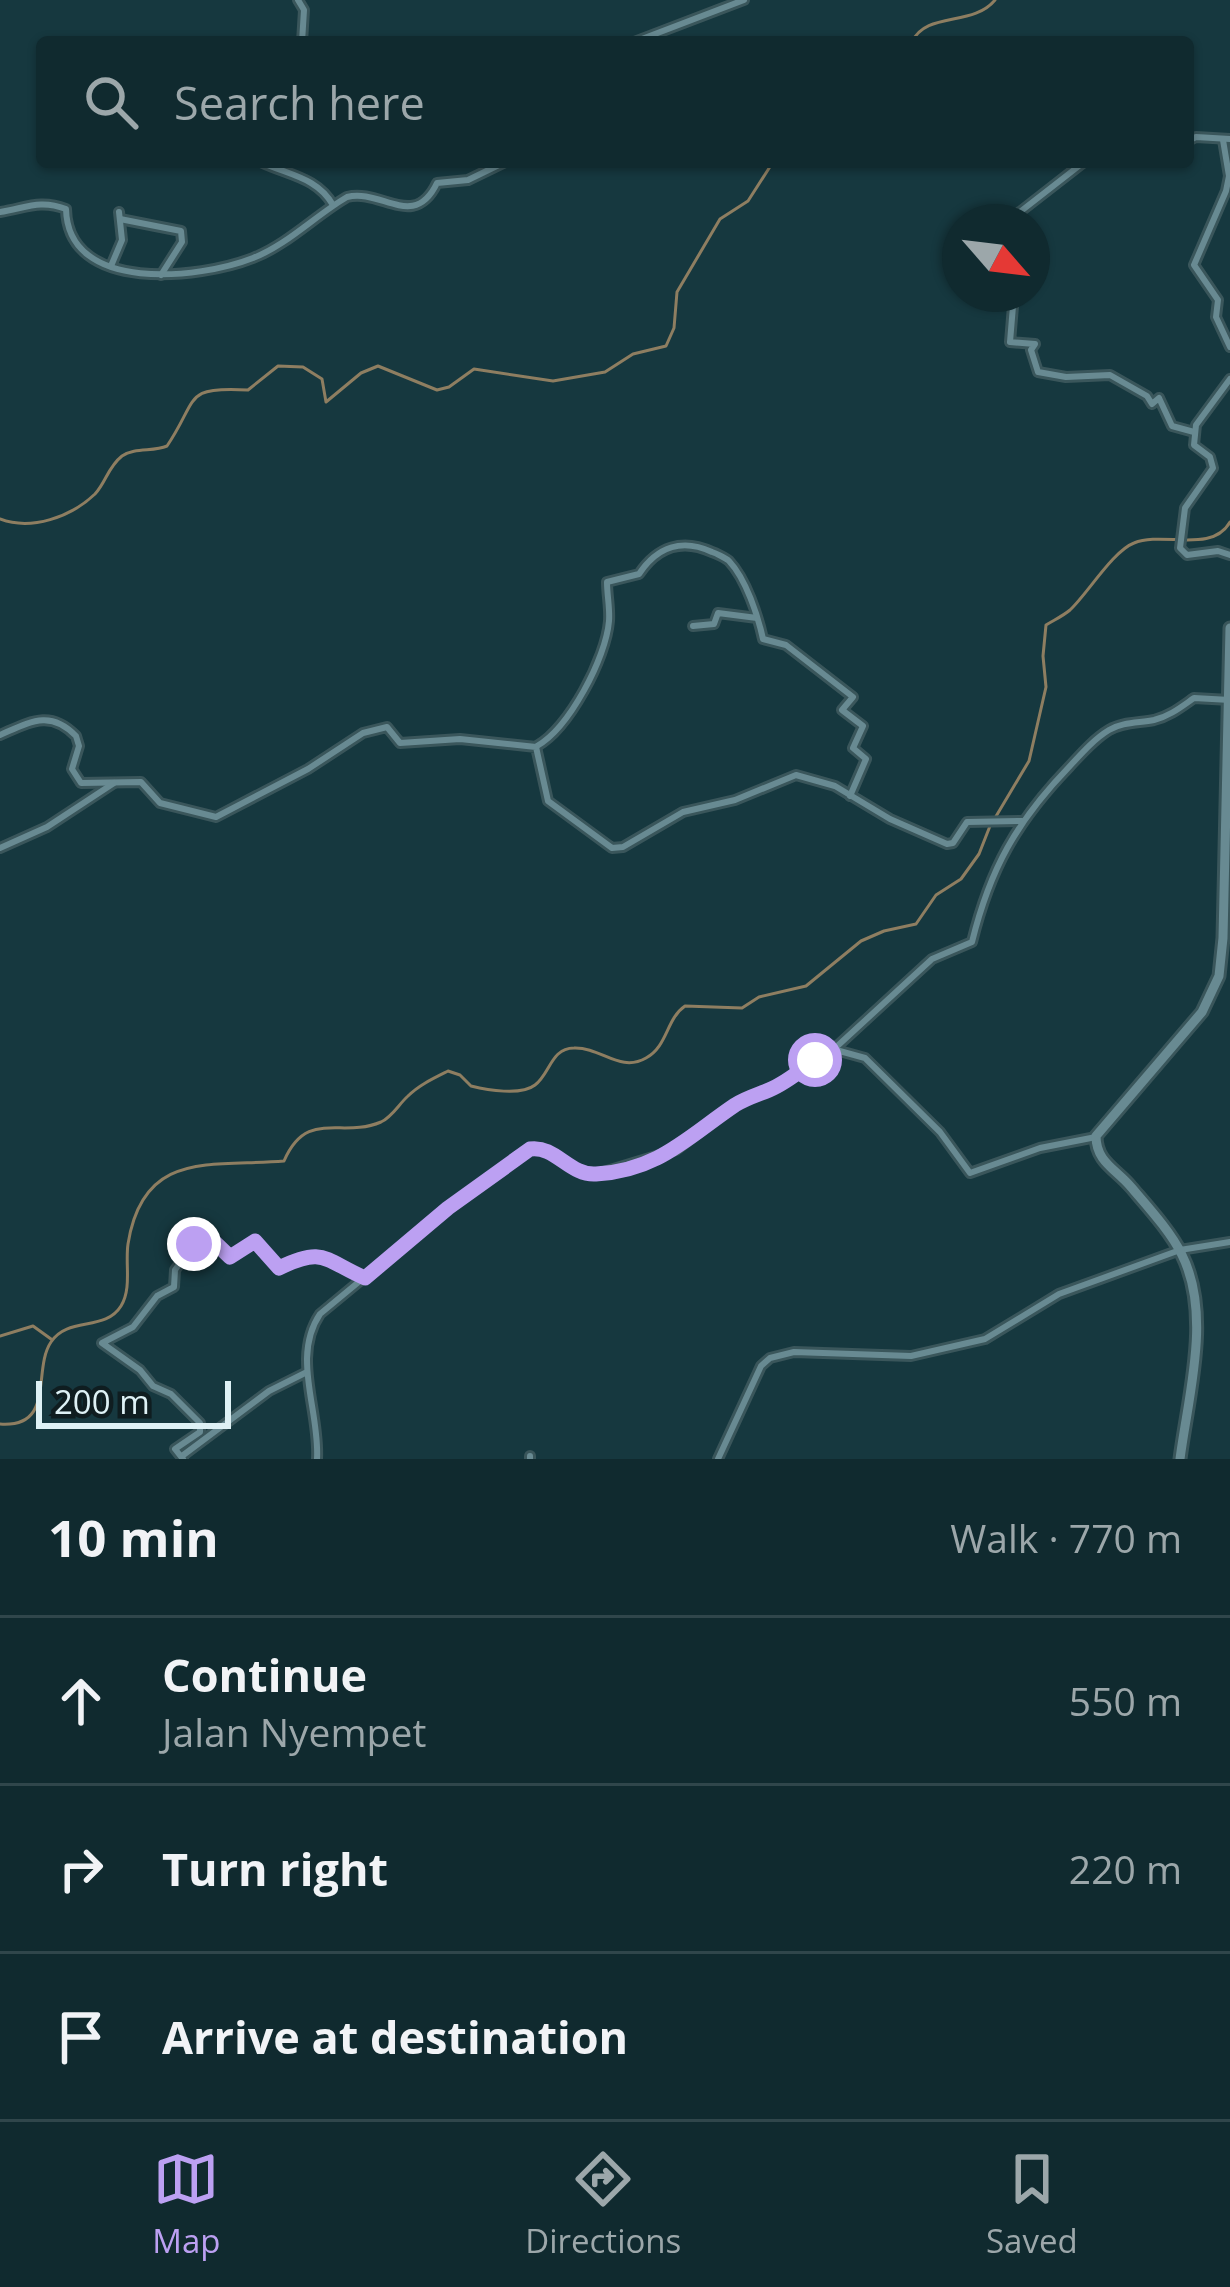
<!DOCTYPE html>
<html lang="en">
<head>
<meta charset="utf-8">
<style>
  body { margin:0; font-family:"Open Sans",sans-serif; background:#193237; color:#f1f3f6 }
  .compass { position:absolute; left:942px; top:204px; width:108px; height:108px; border-radius:50%; background:#102a2f; box-shadow:0 3px 9px #0004; rotate:118deg }
  .scale { position:absolute; left:36px; bottom:30px; width:195px; box-sizing:border-box; padding-left:12px; border:6px solid #def1f5; border-top:0; font-size:33px; line-height:42px; white-space:nowrap; color:#def1f5; -webkit-text-stroke:9px #0f1d20; paint-order:stroke }
  .stop { position:absolute; width:36px; height:36px; margin:-27px; border:9px solid #bca0f2; border-radius:50%; background:#fff }
  .stop.end { background:#bca0f2; border-color:#fff; box-shadow:0 3px 12px #0008 }
  .list { margin:0; padding:0; list-style:none }
  h2 { display:flex; justify-content:space-between; align-items:center; height:156px; margin:0; padding:0 48px; font-size:51px }
  h2 small { font-size:39px; font-weight:400; color:#9ca7aa }
  .list li { display:grid; grid-template-columns:78px 1fr auto; gap:36px; align-items:center; box-sizing:border-box; height:168px; padding:0 48px; border-top:3px solid #30464b }
  .list b { display:block; font-size:45px; white-space:nowrap }
  .list p { margin:0; font-size:39px; white-space:nowrap; color:#9ca7aa }
  .list em { font-size:39px; font-style:normal; color:#9ca7aa }
  .icon { flex:none; width:66px; height:66px; fill:none; stroke:currentColor; stroke-width:2; stroke-linecap:round; stroke-linejoin:round }
  .map { position:relative; flex:none; width:1230px; height:1459px; overflow:hidden }
  .search { position:absolute; background:#102a2f; box-shadow:0 3px 9px #0004; left:36px; right:36px; top:36px; height:132px; display:flex; align-items:center; gap:30px; box-sizing:border-box; padding:0 42px; border-radius:12px; color:#9ca7aa; font-size:45px }
  .sheet { height:660px; background:#102a2f }
  nav { display:flex; justify-content:space-around; align-items:center; box-sizing:border-box; height:168px; border-top:3px solid #30464b; background:#102a2f; font-size:33px; color:#9ca7aa }
  nav a { display:grid; justify-items:center; gap:6px }
  nav .on { color:#bca0f2 }
  .map>svg:first-child { display:block }
</style>
</head>
<body>
<div class="map">
<svg width="1230" height="1459" viewBox="0 0 1230 1459">
  <rect width="100%" height="100%" fill="#16383f"/>
  <g fill="none" stroke-linecap="round" stroke-linejoin="round">
    <g stroke="#8e7e61" stroke-width="3">
      <path d="M912,42c14,-31 61,-15 83,-42"/>
      <path d="M0,519c31,12 71,-2 95,-25 11,-12 13,-27 27,-38 13,-9 31,-4 45,-10 32,-47 15,-60 81,-56l30,-24 25,1 19,12 4,23 35,-29 17,-7 59,24 12,-3 25,-18 79,12 52,-9 28,-18 33,-8 8,-18 3,-36 43,-73 28,-18 25,-39"/>
      <path d="M995,818l34,-57 17,-74 -3,-31 3,-31c8,-5 17,-9 24,-15 18,-17 43,-59 64,-67 29,-12 78,11 96,-21"/>
      <polyline points="0,1336 33,1326 51,1339"/>
      <path d="M0,1424c56,4 32,-54 51,-82 17,-26 54,-10 70,-36 11,-18 4,-42 7,-62 15,-95 84,-77 156,-83 23,-53 57,-22 97,-39 11,-5 18,-18 27,-26 11,-11 26,-18 40,-25l12,4 11,11c16,4 50,10 64,-1 15,-11 16,-37 39,-37 27,-1 46,25 72,10 22,-12 20,-39 39,-52l57,2 17,-11 47,-11 55,-45 23,-10 32,-7 20,-29 25,-16 18,-25 11,-28"/>
    </g>
    <defs>
      <g id="street">
        <polyline points="298,0 304,10 302,42"/>
        <polyline points="634,42 744,0"/>
        <polyline points="1223,140 1229,176 1226,191 1194,265 1218,300 1216,317 1230,347"/>
        <polyline points="1188,141 1196,137 1230,139"/>
        <path d="M261,162c27,13 56,15 72,43"/>
        <path d="M0,212c26,-4 40,-13 66,-3 2,85 134,70 187,49 34,-13 63,-43 94,-61 34,-9 67,34 90,-14l31,-3 37,-18"/>
        <polyline points="120,219 181,231 182,242 161,275"/>
        <polyline points="1007,222 1084,162"/>
        <polyline points="111,266 122,240 119,212"/>
        <polyline points="1014,294 1010,342 1035,344 1031,350 1038,372 1066,377 1110,375 1147,396 1152,404 1159,398 1172,426 1194,432"/>
        <polyline points="976,298 996,294"/>
        <polyline points="1230,379 1196,425 1194,445 1210,457 1213,468 1185,508 1180,548 1187,555 1218,551 1230,555"/>
        <polyline points="693,626 714,624 718,613 757,618"/>
        <path d="M0,735c30,-13 50,-26 76,1l3,10 -7,23 9,14 60,-1 19,21 56,14 92,-48 55,-36 24,-6 13,16 60,-4 76,8 12,54 64,47 11,-1 60,-35 52,-12 61,-25 39,11 55,33 57,25 6,-1 14,-21 55,-1"/>
        <path d="M537,746c32,-18 69,-88 72,-125 1,-13 -2,-26 -2,-39l32,-8c18,-27 43,-36 73,-22 3,1 14,6 17,9 17,18 29,55 34,78l23,6 67,52 -11,13 21,16 -10,22 13,11 -16,37"/>
        <polyline points="0,848 47,827 114,783"/>
        <polyline points="836,1050 865,1058 940,1132 970,1173 1040,1148 1096,1137"/>
        <polyline points="182,1456 269,1391 307,1372"/>
        <path d="M183,1459l-8,-10 25,-17v-9l-29,-29 -18,-8 -13,-16 -38,-27 31,-16 24,-31 17,-9 1,-17 23,-32 9,-3 23,22 25,-16 26,27c36,-24 50,-5 84,10"/>
        <path d="M317,1459c3,-48 -26,-102 3,-145l128,-106 82,-59 12,-1 32,21 23,5 79,-24 62,-47 47,-21 48,-32 99,-91 40,-17c18,-73 44,-120 97,-175 12,-13 25,-28 40,-37 13,-8 30,-7 45,-10 16,-4 27,-13 40,-22l36,2"/>
        <polyline points="530,1459 530,1456"/>
        <polyline points="718,1459 761,1366 770,1358 794,1352 911,1356 985,1339 1059,1294 1180,1250 1230,1242"/>
      </g>
      <path id="secondary" d="M1180,1459c8,-63 32,-144 2,-204 -11,-23 -34,-48 -51,-68 -15,-18 -35,-25 -35,-51l106,-124 17,-36 4,-38 7,-310"/>
    </defs>
    <use href="#street" stroke="#3a565b" stroke-width="12"/>
    <use href="#secondary" stroke="#3a565b" stroke-width="15"/>
    <use href="#street" stroke="#688a92" stroke-width="6"/>
    <use href="#secondary" stroke="#688a92" stroke-width="9"/>
  </g>
  <g fill="none" stroke-linecap="round" stroke-linejoin="round">
    <path stroke="#bca0f2" stroke-width="15" d="M194,1244l6,-8 7,-1 23,22 25,-16 24,27c45,-22 45,-8 86,10l83,-70 82,-59c25,-4 40,27 66,25 62,-3 93,-38 139,-69 11,-7 22,-10 34,-15 17,-7 31,-19 46,-30"/>
  </g>
</svg>
<svg class="compass" viewBox="-18 -18 36 36"><path d="M0-13l5 13h-10z" fill="#e53935"/><path d="M0 13l5-13h-10z" fill="#9ca7aa"/></svg>
<div class="scale">200 m</div>
<div class="stop" style="left:815px;top:1060px"></div>
<div class="stop end" style="left:194px;top:1244px"></div>
<div class="search"><svg class="icon" aria-label="search" viewBox="0 0 24 24"><circle cx="10" cy="10" r="6"/><path d="M15 15l6 6"/></svg>Search here</div>
</div>
<section class="sheet">
<h2>10 min<small>Walk · 770 m</small></h2>
<ul class="list">
<li><svg class="icon" aria-label="ahead" viewBox="0 0 24 24"><path d="M12 20V5M6 11l6-6 6 6"/></svg><div><b>Continue</b><p>Jalan Nyempet</p></div><em>550 m</em></li>
<li><svg class="icon" aria-label="right" viewBox="0 0 24 24"><path d="M7 20v-9h11M14 6l5 5-5 5"/></svg><div><b>Turn right</b></div><em>220 m</em></li>
<li><svg class="icon" aria-label="arrive" viewBox="0 0 24 24"><path d="M6 21V4h12l-3 4 3 4H6"/></svg><div><b>Arrive at destination</b></div></li>
</ul>
</section>
<nav>
<a class="on"><svg class="icon" aria-label="map" viewBox="0 0 24 24"><path d="M3 6l6-2 6 2 6-2v14l-6 2-6-2-6 2zM9 4v14M15 6v14"/></svg>Map</a>
<a><svg class="icon" aria-label="directions" viewBox="0 0 24 24"><path d="M12 3l9 9-9 9-9-9zM9 14v-3h6M13 9l2 2-2 2"/></svg>Directions</a>
<a><svg class="icon" aria-label="saved" viewBox="0 0 24 24"><path d="M7 4h10v16l-5-4-5 4z"/></svg>Saved</a>
</nav>
</body>
</html>
